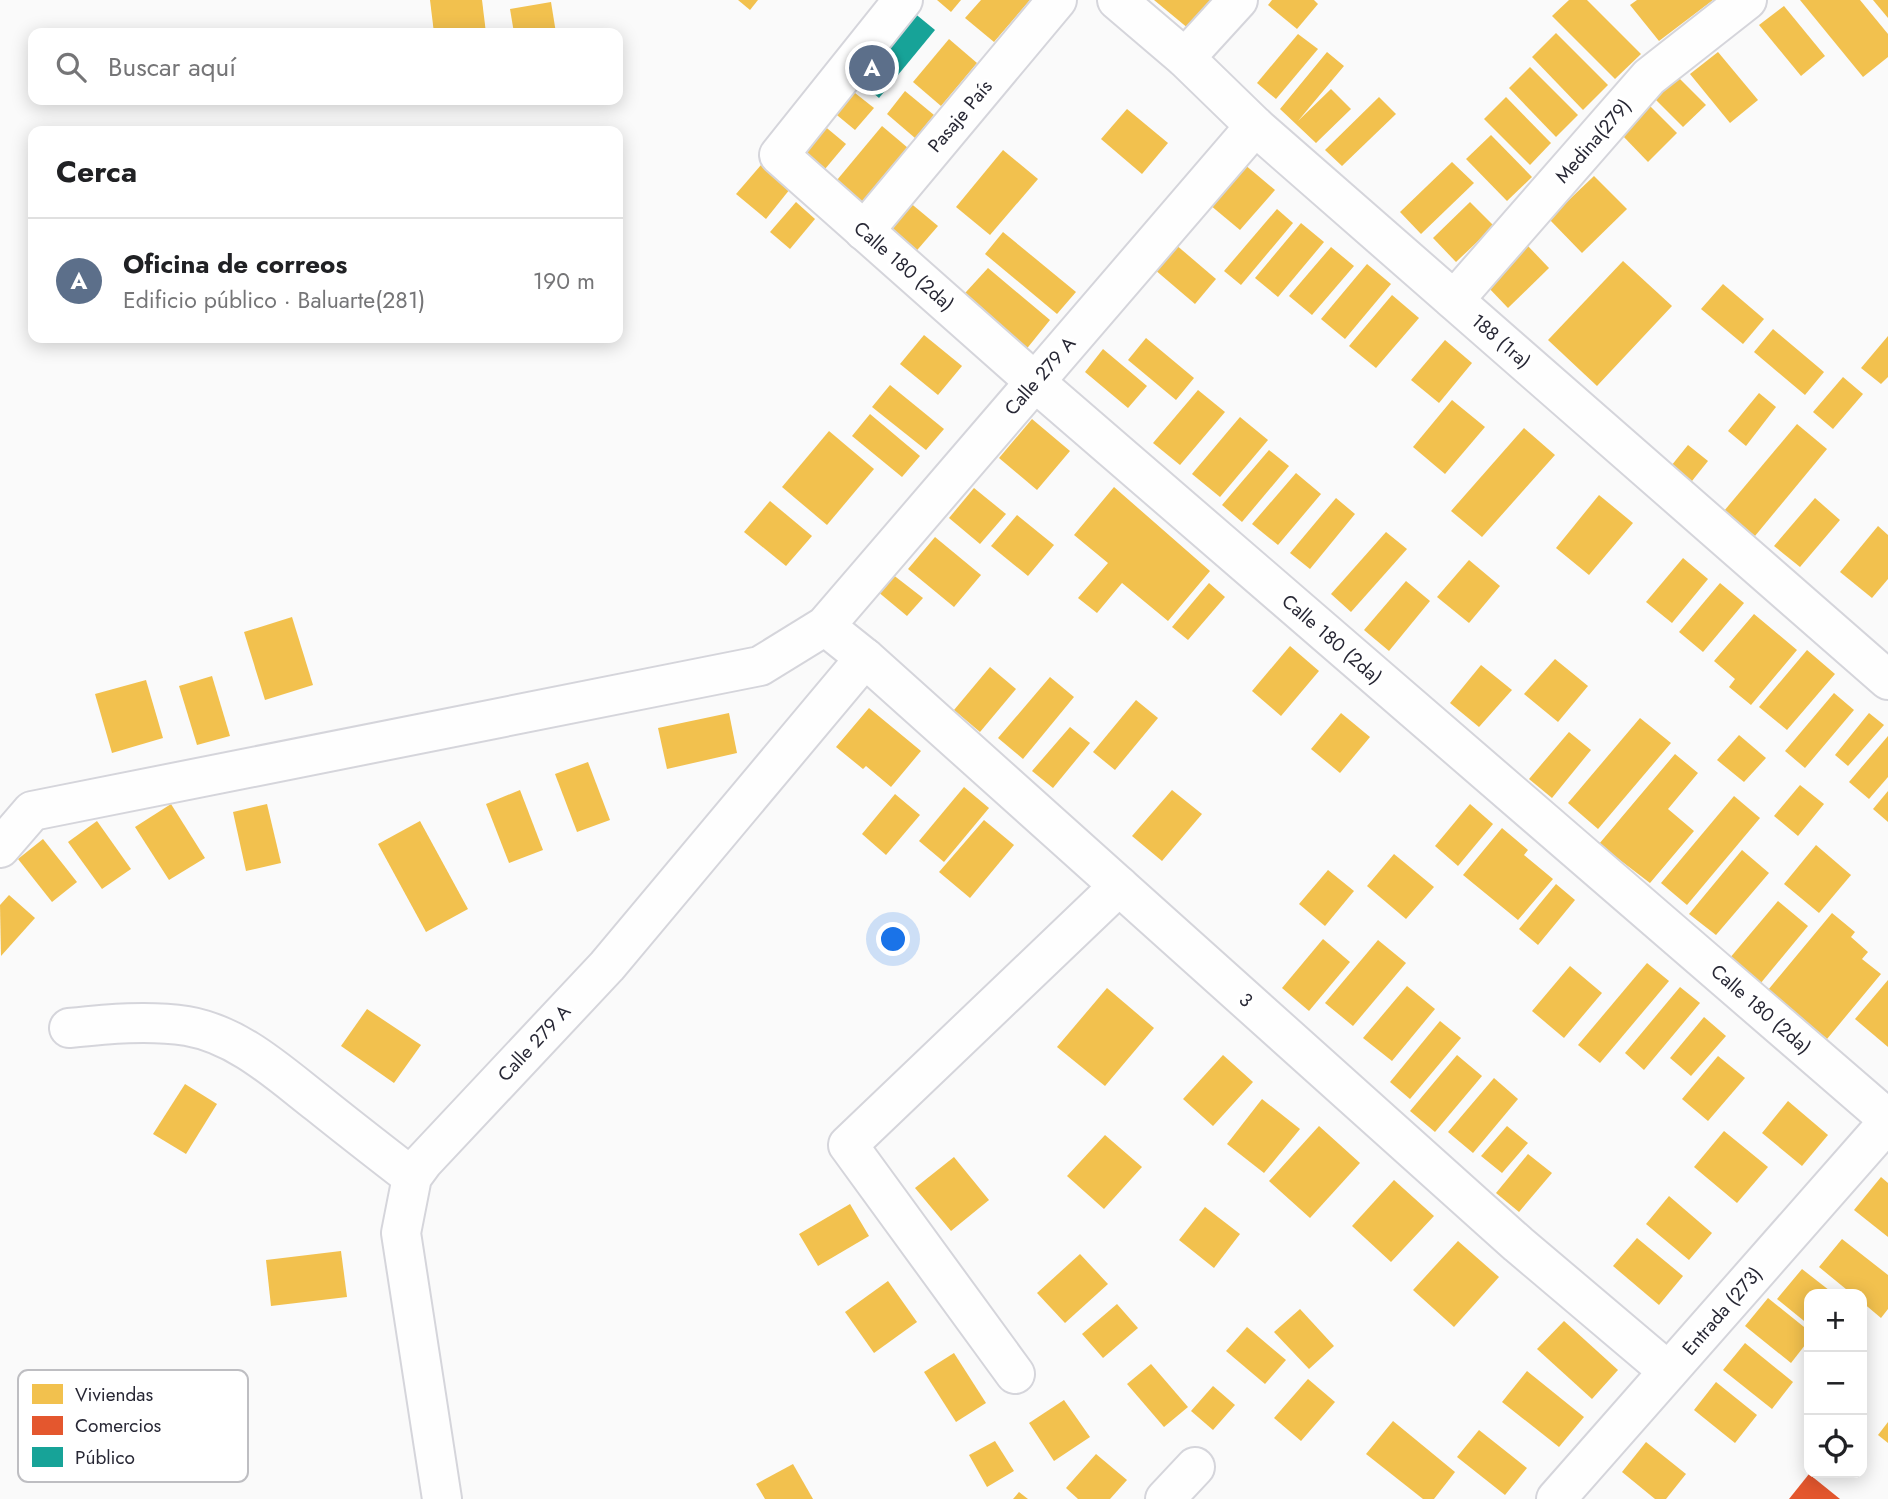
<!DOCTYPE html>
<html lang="es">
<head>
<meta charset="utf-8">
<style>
  body { margin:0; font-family:Jost,sans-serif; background:#f6f6f6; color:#202124 }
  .controls { position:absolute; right:21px; bottom:21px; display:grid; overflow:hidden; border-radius:14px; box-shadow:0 4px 18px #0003 }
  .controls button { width:63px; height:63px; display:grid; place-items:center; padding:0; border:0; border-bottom:2px solid #e0e0e0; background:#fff; color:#202124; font:35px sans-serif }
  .you { position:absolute; left:894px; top:940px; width:24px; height:24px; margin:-18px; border:5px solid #fff; border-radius:50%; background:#1a73e8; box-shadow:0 0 0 10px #1a73e833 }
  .badge { display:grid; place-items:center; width:46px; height:46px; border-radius:50%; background:#0f766e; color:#fff; font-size:23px; font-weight:700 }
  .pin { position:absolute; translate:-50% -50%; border:4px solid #fff; box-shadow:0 2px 7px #0006 }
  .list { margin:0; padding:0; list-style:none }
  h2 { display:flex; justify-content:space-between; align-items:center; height:91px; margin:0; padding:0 28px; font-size:30px }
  h2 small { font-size:23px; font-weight:400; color:#757577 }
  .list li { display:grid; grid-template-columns:46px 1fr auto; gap:21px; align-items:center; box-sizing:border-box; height:126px; padding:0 28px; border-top:2px solid #e0e0e0 }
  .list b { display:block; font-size:26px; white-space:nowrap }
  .list p { margin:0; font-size:23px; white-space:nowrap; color:#757577 }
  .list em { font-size:23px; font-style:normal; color:#757577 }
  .icon { flex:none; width:38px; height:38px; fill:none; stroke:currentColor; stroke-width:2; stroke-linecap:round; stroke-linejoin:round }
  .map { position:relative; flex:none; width:1888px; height:1499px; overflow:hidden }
  .search { position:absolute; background:#fff; box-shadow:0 4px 18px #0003; left:28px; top:28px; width:595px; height:77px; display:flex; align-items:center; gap:18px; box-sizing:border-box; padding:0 24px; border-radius:14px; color:#757577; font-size:26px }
  .panel { position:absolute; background:#fff; box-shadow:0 4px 18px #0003; left:28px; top:126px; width:595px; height:217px; border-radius:14px }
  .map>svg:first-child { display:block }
</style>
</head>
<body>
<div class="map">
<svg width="1888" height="1499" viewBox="0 0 1888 1499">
  <rect width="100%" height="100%" fill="#fafafa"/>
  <g fill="#f2c14e">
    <polygon points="430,0 482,0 486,33 434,33"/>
    <polygon points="738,0 758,0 750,10"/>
    <polygon points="937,0 961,0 951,12"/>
    <polygon points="981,0 1030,0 994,42 965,18"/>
    <polygon points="1154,0 1214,0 1189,29"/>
    <polygon points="1272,0 1314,0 1318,4 1297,29 1268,5"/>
    <polygon points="1569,0 1587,0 1641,54 1615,79 1552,16"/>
    <polygon points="1637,0 1713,0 1659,41 1630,5"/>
    <polygon points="1800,0 1860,0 1888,34 1888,57 1863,77"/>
    <polygon points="1873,0 1888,0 1888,18"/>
    <polygon points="551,2 556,33 514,33 510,9"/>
    <polygon points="1784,6 1825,56 1801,76 1759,25"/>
    <polygon points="1556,33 1608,85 1583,110 1532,57"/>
    <polygon points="1298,34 1318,49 1276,99 1257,83"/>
    <polygon points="949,39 977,63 941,106 913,82"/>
    <polygon points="1327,52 1344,66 1298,121 1331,89 1351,109 1316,143 1280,109"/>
    <polygon points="1718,52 1758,100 1730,123 1690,74"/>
    <polygon points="1530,67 1578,115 1556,137 1509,88"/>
    <polygon points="1677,76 1706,105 1683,127 1654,98"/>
    <polygon points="850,89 874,108 855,130 832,111"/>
    <polygon points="905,91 934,115 915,138 887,114"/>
    <polygon points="1379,97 1396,114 1342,166 1325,150"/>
    <polygon points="1506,97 1551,143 1530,165 1484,119"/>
    <polygon points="1650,106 1677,133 1648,162 1621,134"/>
    <polygon points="1127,109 1168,143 1142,174 1101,139"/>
    <polygon points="822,124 846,144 820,175 796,155"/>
    <polygon points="882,126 908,148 858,207 832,186"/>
    <polygon points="1491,135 1532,177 1507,201 1466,159"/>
    <polygon points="1003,150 1038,179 990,235 956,207"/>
    <polygon points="1452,162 1474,183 1421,234 1400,212"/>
    <polygon points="1244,164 1275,190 1240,230 1210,205"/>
    <polygon points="761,165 790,189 766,219 736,194"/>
    <polygon points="1594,176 1627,209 1582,253 1549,219"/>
    <polygon points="908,201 938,226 912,256 883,231"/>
    <polygon points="796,202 815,219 790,249 770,232"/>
    <polygon points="1470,202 1494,226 1456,262 1433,238"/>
    <polygon points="1277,209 1293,223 1241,285 1224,271"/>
    <polygon points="1301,223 1324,242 1278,297 1255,278"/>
    <polygon points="1003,232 1076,292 1057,314 985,254"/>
    <polygon points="1175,244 1216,279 1195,304 1154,269"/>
    <polygon points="1527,245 1549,268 1508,308 1486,285"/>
    <polygon points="1331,247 1354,266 1312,315 1289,296"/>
    <polygon points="1623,261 1672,306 1597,386 1548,340"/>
    <polygon points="1367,264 1391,284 1345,339 1321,319"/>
    <polygon points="988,268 1050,320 1020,357 955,304"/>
    <polygon points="1723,284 1764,319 1743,344 1701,309"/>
    <polygon points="1392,295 1419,318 1376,368 1349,346"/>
    <polygon points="1773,329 1824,372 1805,395 1754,352"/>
    <polygon points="924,335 962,366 938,395 900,364"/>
    <polygon points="1888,336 1888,377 1881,384 1861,368"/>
    <polygon points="1146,338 1194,378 1176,400 1128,360"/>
    <polygon points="1445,340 1472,363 1439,403 1411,380"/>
    <polygon points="1103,349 1147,386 1128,408 1085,372"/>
    <polygon points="1843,377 1863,394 1833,429 1813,412"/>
    <polygon points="890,385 944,429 926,450 872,407"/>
    <polygon points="1198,390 1225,412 1180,465 1153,443"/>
    <polygon points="1759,393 1776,407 1746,446 1728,431"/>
    <polygon points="1452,400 1485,427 1445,474 1413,447"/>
    <polygon points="870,414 920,456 902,477 852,436"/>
    <polygon points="1240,417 1268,440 1220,497 1192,474"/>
    <polygon points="1032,419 1070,451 1037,490 999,458"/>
    <polygon points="1797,424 1827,449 1755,536 1724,511"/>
    <polygon points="1524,428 1555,455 1482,537 1451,511"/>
    <polygon points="829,431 874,469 827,525 782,487"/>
    <polygon points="1688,445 1708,461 1684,491 1663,476"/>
    <polygon points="1269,450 1289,466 1242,522 1222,505"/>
    <polygon points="1296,473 1321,494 1278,545 1252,524"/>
    <polygon points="1114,487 1210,571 1168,621 1122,583 1097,613 1078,598 1108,563 1074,535"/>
    <polygon points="974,488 1006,514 980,544 949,518"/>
    <polygon points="1599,495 1633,523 1589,575 1556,548"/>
    <polygon points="1336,498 1355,514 1310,569 1290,553"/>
    <polygon points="1815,498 1840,520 1800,567 1774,546"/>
    <polygon points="770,501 812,536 786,566 744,532"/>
    <polygon points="1017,515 1054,545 1028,576 991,546"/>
    <polygon points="1878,526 1888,535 1888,579 1872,598 1840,572"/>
    <polygon points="1386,532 1407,549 1351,612 1331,594"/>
    <polygon points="935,537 981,575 954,607 908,569"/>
    <polygon points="1683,558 1708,579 1672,623 1646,602"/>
    <polygon points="1469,560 1500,586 1469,623 1437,597"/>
    <polygon points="892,574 923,598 907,616 877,591"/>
    <polygon points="1406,581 1430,601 1389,651 1364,630"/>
    <polygon points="1209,583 1225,597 1188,640 1172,627"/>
    <polygon points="1720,583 1744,603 1703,652 1679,632"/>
    <polygon points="1754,614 1797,650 1751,705 1729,687 1735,679 1714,661"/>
    <polygon points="292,617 313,685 265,700 244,632"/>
    <polygon points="1290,646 1319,671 1281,716 1252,691"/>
    <polygon points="1807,650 1835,674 1787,730 1759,707"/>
    <polygon points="1555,659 1588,686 1558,722 1524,694"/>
    <polygon points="1481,665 1512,690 1479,727 1450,703"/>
    <polygon points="990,667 1016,689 980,732 954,710"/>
    <polygon points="212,676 230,736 197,745 179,686"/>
    <polygon points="1050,677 1074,697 1023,759 998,738"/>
    <polygon points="146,680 163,738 112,753 95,694"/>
    <polygon points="1834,693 1854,710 1805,768 1785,751"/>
    <polygon points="1136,700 1158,718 1115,770 1093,752"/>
    <polygon points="869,708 921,751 891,787 866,766 863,769 836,747"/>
    <polygon points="729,713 737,753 667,769 658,728"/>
    <polygon points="1341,713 1370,737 1340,773 1311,749"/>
    <polygon points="1869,713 1884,725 1848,766 1835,755"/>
    <polygon points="1640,718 1671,743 1598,829 1568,803"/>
    <polygon points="1070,727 1090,743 1053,788 1032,771"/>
    <polygon points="1569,732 1591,750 1552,798 1529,779"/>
    <polygon points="1739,735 1766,758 1744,782 1717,760"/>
    <polygon points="1888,736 1888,777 1869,799 1849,782"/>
    <polygon points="1675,754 1698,773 1668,809 1694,831 1650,883 1599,844"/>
    <polygon points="588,762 610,820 577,832 555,774"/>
    <polygon points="1800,785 1824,804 1798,836 1774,816"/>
    <polygon points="964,787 989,808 944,862 919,841"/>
    <polygon points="520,790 543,850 509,863 486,804"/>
    <polygon points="1172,790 1202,814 1162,861 1132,836"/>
    <polygon points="1888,791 1888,822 1873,809"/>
    <polygon points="895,794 920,815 886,855 862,834"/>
    <polygon points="1734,796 1760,818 1687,905 1661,883"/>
    <polygon points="171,804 205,858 169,880 135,827"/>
    <polygon points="267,804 281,863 246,871 233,812"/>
    <polygon points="1470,804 1493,824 1458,866 1435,846"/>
    <polygon points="984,820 1014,845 970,898 939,872"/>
    <polygon points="97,821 131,869 102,889 68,842"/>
    <polygon points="420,821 468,909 426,932 378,844"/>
    <polygon points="1502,828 1528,850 1524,855 1553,879 1518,920 1463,875"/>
    <polygon points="43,839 77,882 52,902 18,859"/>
    <polygon points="1816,845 1851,875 1819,913 1784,884"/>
    <polygon points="1742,850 1769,873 1716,935 1689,914"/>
    <polygon points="1394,854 1434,887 1406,919 1367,886"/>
    <polygon points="1328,870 1354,891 1325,926 1299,904"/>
    <polygon points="1556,884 1575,900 1538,945 1519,929"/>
    <polygon points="9,895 35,918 1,956 0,905"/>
    <polygon points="1778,901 1808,926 1760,984 1729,959"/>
    <polygon points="1832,913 1855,932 1851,937 1868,952 1862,959 1881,974 1827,1039 1768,990"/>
    <polygon points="1323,939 1350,962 1309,1011 1282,988"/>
    <polygon points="1378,940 1406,963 1353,1026 1325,1003"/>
    <polygon points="1647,963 1669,981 1600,1063 1578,1045"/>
    <polygon points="1570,966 1602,993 1564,1038 1532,1011"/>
    <polygon points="1888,980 1888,1047 1855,1019"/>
    <polygon points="1407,986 1435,1009 1392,1061 1363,1038"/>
    <polygon points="1680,987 1700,1003 1644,1070 1625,1053"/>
    <polygon points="1107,988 1154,1028 1105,1086 1057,1047"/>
    <polygon points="367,1009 421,1045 394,1083 341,1046"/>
    <polygon points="1704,1017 1726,1036 1691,1076 1670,1058"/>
    <polygon points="1440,1021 1461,1038 1410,1099 1390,1082"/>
    <polygon points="1223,1055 1253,1082 1213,1126 1183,1099"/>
    <polygon points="1457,1055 1482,1076 1435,1132 1410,1111"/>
    <polygon points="1718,1056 1745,1078 1708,1121 1682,1099"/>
    <polygon points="1494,1078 1518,1099 1473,1153 1448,1132"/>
    <polygon points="185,1084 217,1104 186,1154 153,1134"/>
    <polygon points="1262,1099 1300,1129 1264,1173 1227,1144"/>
    <polygon points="1788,1101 1828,1135 1802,1166 1762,1133"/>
    <polygon points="1319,1126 1360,1163 1310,1218 1269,1181"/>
    <polygon points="1507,1126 1528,1143 1502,1173 1481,1156"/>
    <polygon points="1724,1131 1768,1167 1737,1203 1694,1167"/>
    <polygon points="1105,1135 1142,1167 1104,1209 1067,1176"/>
    <polygon points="1528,1154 1552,1173 1519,1212 1496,1193"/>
    <polygon points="954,1157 989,1200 951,1231 915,1188"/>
    <polygon points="1881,1177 1888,1183 1888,1237 1854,1210"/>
    <polygon points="1394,1180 1434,1216 1391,1262 1352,1226"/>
    <polygon points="1669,1196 1712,1233 1689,1260 1646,1224"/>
    <polygon points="850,1204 869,1236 818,1266 799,1234"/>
    <polygon points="1205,1207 1240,1234 1214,1268 1179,1240"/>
    <polygon points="1637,1238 1683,1276 1659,1305 1613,1266"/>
    <polygon points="1842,1239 1888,1275 1888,1309 1881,1318 1862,1302 1862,1294 1852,1294 1819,1267"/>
    <polygon points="1458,1241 1499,1277 1454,1327 1413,1290"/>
    <polygon points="341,1251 347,1297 271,1306 266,1260"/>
    <polygon points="1080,1254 1108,1284 1065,1323 1037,1293"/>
    <polygon points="1802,1269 1834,1294 1809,1294 1809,1325 1777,1299"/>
    <polygon points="888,1281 917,1322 874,1353 845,1312"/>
    <polygon points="1768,1298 1809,1331 1809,1340 1791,1363 1745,1326"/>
    <polygon points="1117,1304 1138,1328 1103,1358 1082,1334"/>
    <polygon points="1300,1309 1334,1346 1309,1369 1274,1332"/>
    <polygon points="1564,1321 1618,1370 1592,1399 1537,1349"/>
    <polygon points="1247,1327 1286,1360 1265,1384 1226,1351"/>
    <polygon points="1745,1343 1793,1382 1772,1409 1723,1370"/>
    <polygon points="954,1353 986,1403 956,1422 924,1372"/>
    <polygon points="1151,1364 1188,1407 1164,1427 1127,1384"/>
    <polygon points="1527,1371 1584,1417 1559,1447 1502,1402"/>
    <polygon points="1308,1379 1335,1402 1301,1441 1274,1418"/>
    <polygon points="1716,1382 1757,1415 1735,1443 1694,1410"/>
    <polygon points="1213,1386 1235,1405 1213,1430 1191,1411"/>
    <polygon points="1064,1400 1090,1437 1054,1461 1029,1423"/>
    <polygon points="1393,1421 1455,1472 1434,1499 1423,1499 1366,1454"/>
    <polygon points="1888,1422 1888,1443 1878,1435"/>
    <polygon points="1479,1430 1527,1468 1505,1495 1457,1457"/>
    <polygon points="995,1441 1014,1471 987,1487 969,1455"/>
    <polygon points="1646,1442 1686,1474 1666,1499 1655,1499 1622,1472"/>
    <polygon points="1096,1454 1127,1480 1110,1499 1078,1499 1066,1488"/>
    <polygon points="793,1464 813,1499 765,1499 756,1484"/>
    <polygon points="1019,1492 1028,1499 1013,1499"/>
  </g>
  <polygon fill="#e4572e" points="1809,1474 1840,1499 1789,1499"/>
  <polygon fill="#17a398" points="907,7 935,30 879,98 851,74"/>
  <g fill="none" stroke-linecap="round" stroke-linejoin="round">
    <defs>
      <g id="minor">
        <polyline points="903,0 779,155 1034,381 1888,1119"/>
        <polyline points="1117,0 1185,58 1255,126 1888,680"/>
        <polyline points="1185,58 1238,0"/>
        <polyline points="864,231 1057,0"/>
        <polyline points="1454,300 1649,77 1747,0"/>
        <polyline points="825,626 865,658 1518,1244 1668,1371"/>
        <polyline points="0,848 32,811 760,666 825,626 1255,126"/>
        <path d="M69,1028c39,-4 79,-8 118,-2 52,9 92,47 132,78 31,25 62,49 93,73"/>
        <polyline points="1015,1374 848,1145 1119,886"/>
        <polyline points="442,1499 401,1233 412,1177 423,1162 607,966 865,658"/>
        <polyline points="1165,1499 1195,1467"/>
        <polyline points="1556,1499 1888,1122"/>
      </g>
    </defs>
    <use href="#minor" stroke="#d5d5db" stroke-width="42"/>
    <use href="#minor" stroke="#fefefe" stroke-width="38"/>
  </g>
  <g text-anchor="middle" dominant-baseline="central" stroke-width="7" stroke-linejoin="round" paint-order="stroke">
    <g font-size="19" fill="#282835" stroke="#fff">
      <text transform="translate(960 116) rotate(-50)">Pasaje País</text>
      <text transform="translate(1593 141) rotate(-49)">Medina(279)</text>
      <text transform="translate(904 266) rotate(41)">Calle 180 (2da)</text>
      <text transform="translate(1501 341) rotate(41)">188 (1ra)</text>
      <text transform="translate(1040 376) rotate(-49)">Calle 279 A</text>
      <text transform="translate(1332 639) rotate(41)">Calle 180 (2da)</text>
      <text transform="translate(1246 1000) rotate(42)">3</text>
      <text transform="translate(1761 1009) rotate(41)">Calle 180 (2da)</text>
      <text transform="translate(534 1043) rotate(-47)">Calle 279 A</text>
      <text transform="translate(1722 1311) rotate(-49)">Entrada (273)</text>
    </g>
  </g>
  <rect x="18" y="1370" width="230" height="112" rx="10" fill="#fff" stroke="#bebec2" stroke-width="2"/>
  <rect x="32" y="1384" width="31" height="20" fill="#f2c14e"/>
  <rect x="32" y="1416" width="31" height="19" fill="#e4572e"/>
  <rect x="32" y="1447" width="31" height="20" fill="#17a398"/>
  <g font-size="19" fill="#282835">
    <text x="75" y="1401">Viviendas</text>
    <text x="75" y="1432">Comercios</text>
    <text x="75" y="1464">Público</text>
  </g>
</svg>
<div class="controls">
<button>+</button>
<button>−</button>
<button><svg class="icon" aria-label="locate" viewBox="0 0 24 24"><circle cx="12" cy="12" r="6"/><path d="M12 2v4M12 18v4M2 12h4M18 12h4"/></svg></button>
</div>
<div class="you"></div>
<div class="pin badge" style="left:872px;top:68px;background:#5c6f8a">A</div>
<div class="search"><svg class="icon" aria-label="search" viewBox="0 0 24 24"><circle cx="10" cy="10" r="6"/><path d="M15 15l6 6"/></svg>Buscar aquí</div>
<section class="panel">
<h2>Cerca<small></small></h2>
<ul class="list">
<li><span class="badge" style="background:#5c6f8a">A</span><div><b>Oficina de correos</b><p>Edificio público · Baluarte(281)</p></div><em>190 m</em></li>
</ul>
</section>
</div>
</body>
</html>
